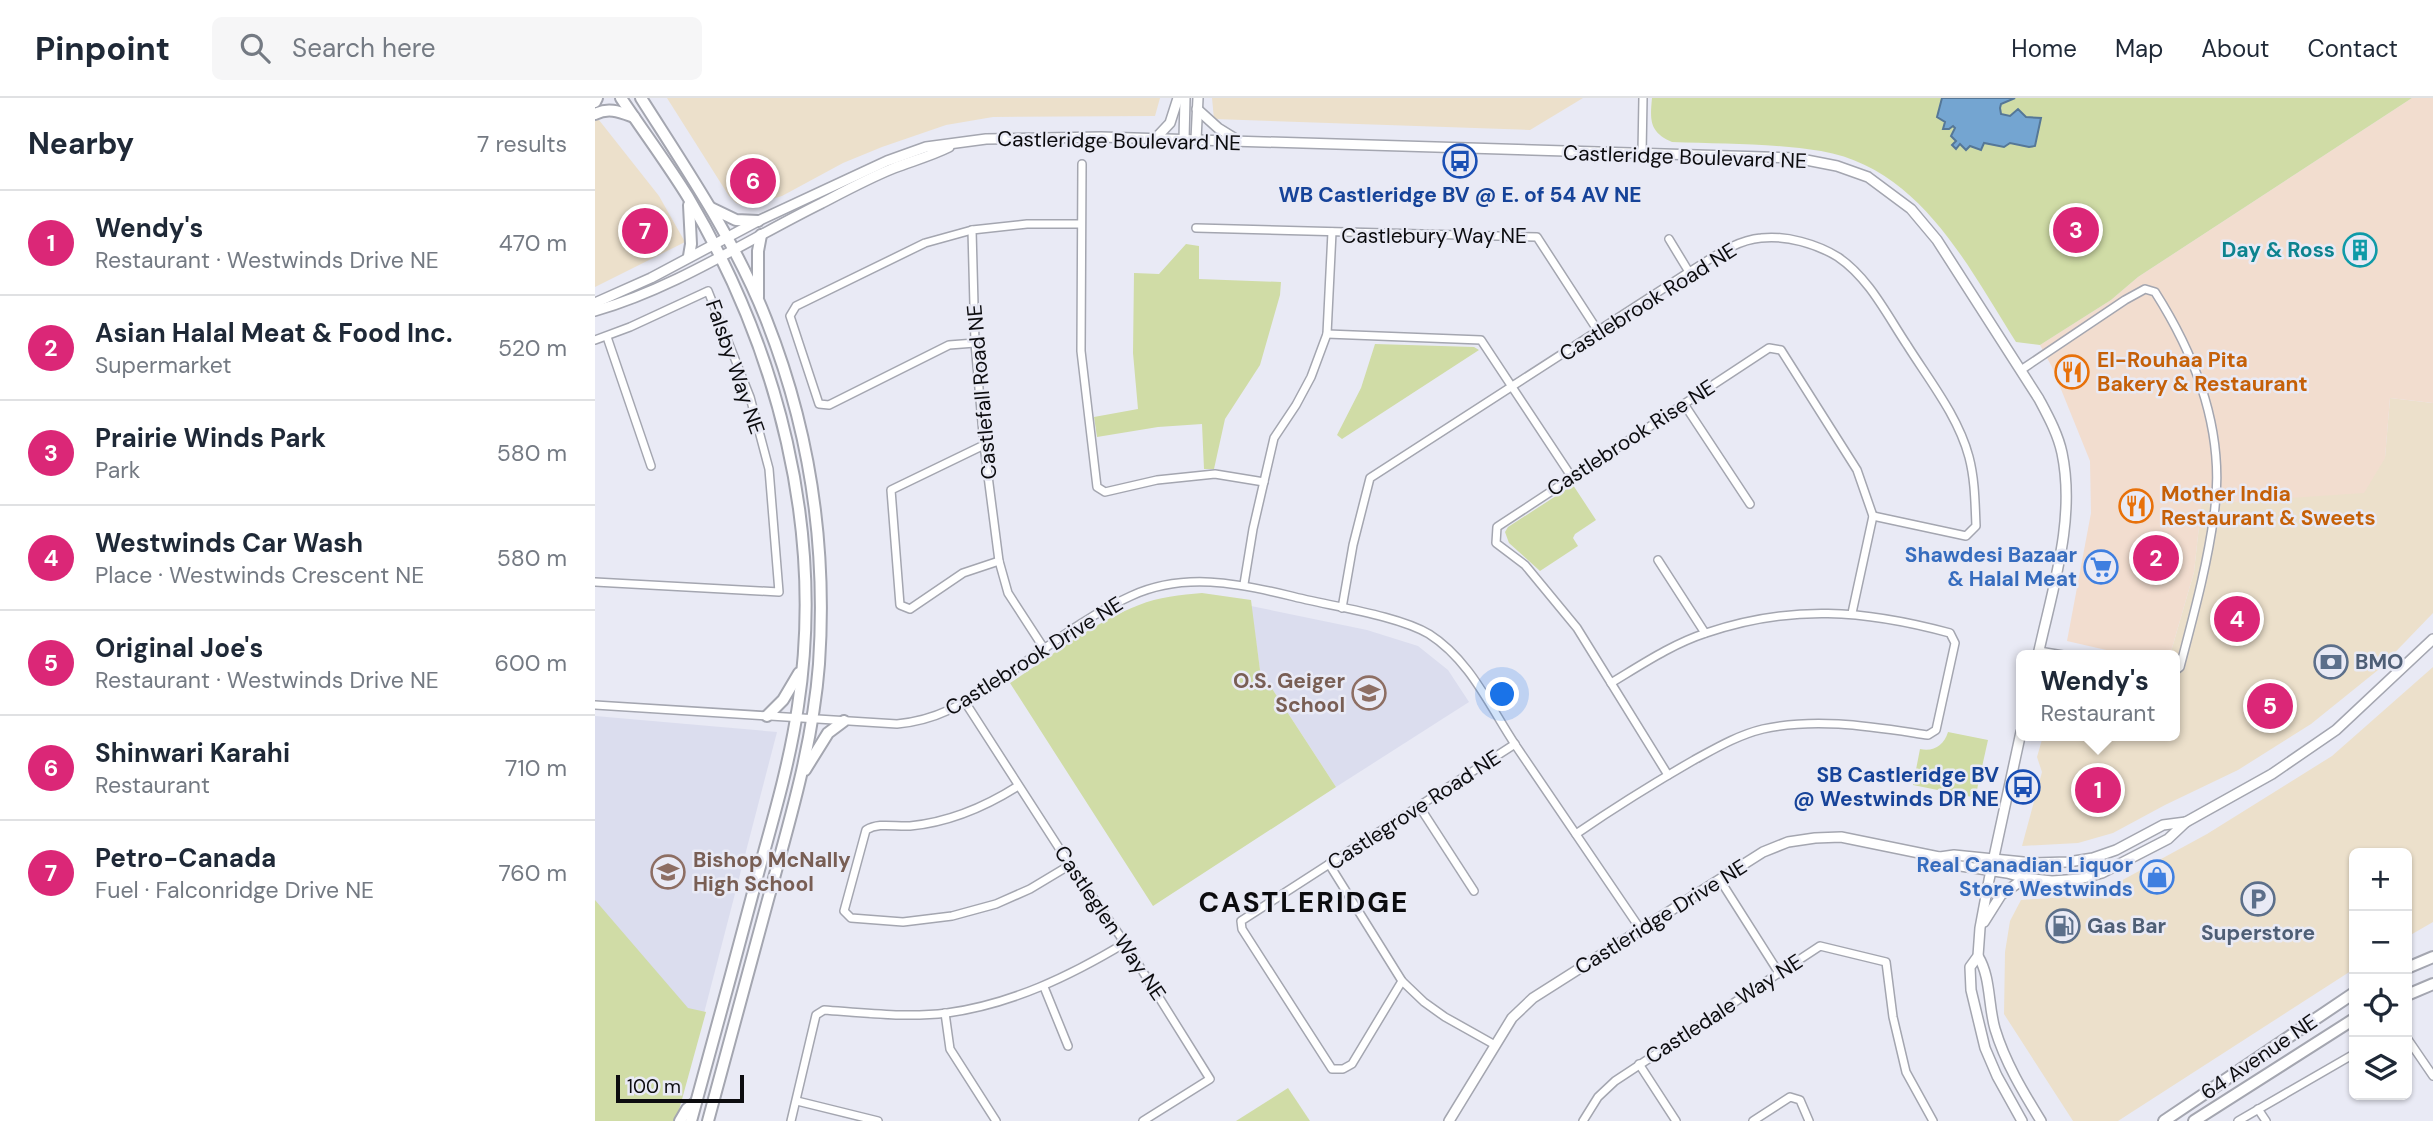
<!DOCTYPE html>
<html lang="en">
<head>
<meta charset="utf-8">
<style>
  body { margin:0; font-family:"DM Sans",sans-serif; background:#f6f6f7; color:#1f2937 }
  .controls { position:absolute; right:21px; bottom:21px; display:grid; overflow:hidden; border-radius:10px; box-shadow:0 2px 5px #0004 }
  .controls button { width:63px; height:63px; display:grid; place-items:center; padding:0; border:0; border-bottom:2px solid #e0e1e3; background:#fff; color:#1f2937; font:35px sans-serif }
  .scale { position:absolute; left:21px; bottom:18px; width:128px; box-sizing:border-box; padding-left:7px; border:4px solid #0c0c0f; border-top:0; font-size:19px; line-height:24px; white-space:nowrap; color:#0c0c0f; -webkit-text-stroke:5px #e9eaf5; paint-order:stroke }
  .you { position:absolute; left:908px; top:597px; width:24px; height:24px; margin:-18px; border:5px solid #fff; border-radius:50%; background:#1a73e8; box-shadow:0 0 0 10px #1a73e833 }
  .badge { display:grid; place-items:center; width:46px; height:46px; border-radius:50%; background:#db2777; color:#fff; font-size:23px; font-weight:700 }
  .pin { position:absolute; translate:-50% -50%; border:4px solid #fff; box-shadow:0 2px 7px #0006 }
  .popup { position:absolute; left:1421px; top:552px; width:164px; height:91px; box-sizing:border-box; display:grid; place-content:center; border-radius:10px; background:#fff; filter:drop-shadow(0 2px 5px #0005); font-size:23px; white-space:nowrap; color:#747a83 }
  .popup b { font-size:26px; color:#1f2937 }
  .popup::after { content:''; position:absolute; left:50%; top:100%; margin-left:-14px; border:14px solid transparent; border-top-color:#fff }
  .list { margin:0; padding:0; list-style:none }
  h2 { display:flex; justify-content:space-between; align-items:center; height:91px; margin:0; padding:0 28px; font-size:30px }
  h2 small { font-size:23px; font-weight:400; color:#747a83 }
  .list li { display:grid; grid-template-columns:46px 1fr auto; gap:21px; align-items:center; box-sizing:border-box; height:105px; padding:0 28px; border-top:2px solid #e0e1e3 }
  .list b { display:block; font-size:26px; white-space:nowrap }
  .list p { margin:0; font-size:23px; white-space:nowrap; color:#747a83 }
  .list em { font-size:23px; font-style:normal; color:#747a83 }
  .icon { flex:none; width:38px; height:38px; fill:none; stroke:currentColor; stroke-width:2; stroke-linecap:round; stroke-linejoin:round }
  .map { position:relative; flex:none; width:1838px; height:1023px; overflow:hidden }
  header { display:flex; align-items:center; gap:42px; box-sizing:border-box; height:98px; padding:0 35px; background:#fff; border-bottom:2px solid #e0e1e3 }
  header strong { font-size:33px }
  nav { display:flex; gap:38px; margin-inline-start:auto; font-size:24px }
  .search { width:490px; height:63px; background:#f6f6f7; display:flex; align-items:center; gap:18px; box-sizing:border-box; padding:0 24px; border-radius:10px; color:#747a83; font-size:26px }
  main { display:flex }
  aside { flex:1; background:#fff }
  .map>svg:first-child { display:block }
</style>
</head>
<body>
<header>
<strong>Pinpoint</strong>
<div class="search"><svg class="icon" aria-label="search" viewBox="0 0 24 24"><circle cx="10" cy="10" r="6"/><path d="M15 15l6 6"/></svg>Search here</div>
<nav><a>Home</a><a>Map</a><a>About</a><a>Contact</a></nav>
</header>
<main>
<aside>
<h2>Nearby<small>7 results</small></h2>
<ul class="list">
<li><span class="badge">1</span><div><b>Wendy's</b><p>Restaurant · Westwinds Drive NE</p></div><em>470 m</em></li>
<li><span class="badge">2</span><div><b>Asian Halal Meat &amp; Food Inc.</b><p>Supermarket</p></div><em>520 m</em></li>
<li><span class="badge">3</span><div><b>Prairie Winds Park</b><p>Park</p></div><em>580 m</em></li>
<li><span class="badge">4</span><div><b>Westwinds Car Wash</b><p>Place · Westwinds Crescent NE</p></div><em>580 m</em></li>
<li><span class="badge">5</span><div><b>Original Joe's</b><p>Restaurant · Westwinds Drive NE</p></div><em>600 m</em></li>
<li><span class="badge">6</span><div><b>Shinwari Karahi</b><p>Restaurant</p></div><em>710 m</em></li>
<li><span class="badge">7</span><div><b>Petro-Canada</b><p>Fuel · Falconridge Drive NE</p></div><em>760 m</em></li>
</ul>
</aside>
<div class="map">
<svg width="1838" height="1023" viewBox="0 0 1838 1023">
  <rect width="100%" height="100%" fill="#e9eaf5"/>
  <g fill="#ece0cb">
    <polygon points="72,0 565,0 560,18 398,19 351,27 287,49 248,65 187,98 151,109 141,105 134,98"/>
    <polygon points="617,0 988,0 935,32 619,21"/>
    <polygon points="0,17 64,98 90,144 0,189"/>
    <polygon points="1795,300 1838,305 1838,515 1783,572 1716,626 1643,672 1570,707 1518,735 1483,745 1427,748 1447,674 1442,659 1448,638 1580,638 1580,557 1575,557 1599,474 1607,400 1638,404 1790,359"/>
    <polygon points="1838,569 1838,824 1812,839 1812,755 1759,755 1759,871 1523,1023 1478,1023 1409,916 1410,854 1415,823 1426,802 1500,797 1612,736 1737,658"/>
  </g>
  <polygon fill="#f2ddcf" points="1817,0 1838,0 1838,305 1795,300 1790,360 1769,395 1638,404 1607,401 1599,474 1575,557 1533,557 1472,543 1496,415 1495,363 1457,269 1445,247 1516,202 1543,179"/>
  <g fill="#dbddee">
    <polygon points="656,508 772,532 823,548 853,572 874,604 741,689 665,572"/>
    <polygon points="0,618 182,634 81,1023 0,1023"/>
  </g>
  <g fill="#d0dca6">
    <path d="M1057,0h760l-274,179 -27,23 -71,45 -24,-3c-49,-77 -96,-174 -195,-191 -49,-8 -100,-7 -149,-9 -23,-10 -22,-22 -20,-44z"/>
    <polygon points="591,146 604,148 604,181 686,184 685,197 665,267 630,321 619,371 609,371 607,326 563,329 502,339 499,319 543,311 538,255 539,175 564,176"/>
    <polygon points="780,246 879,249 884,252 747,341 742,337 766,290"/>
    <polygon points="978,387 1001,422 980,436 978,440 983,448 945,473 914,445 910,434 913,429"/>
    <path d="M607,495l49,7 9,70 76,117 -183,119 -143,-223c40,-26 84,-61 129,-78 19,-8 42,-10 63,-12z"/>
    <path d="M1353,634l40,8 -12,54 -4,3 -59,-12 7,-36c14,3 24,-4 28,-17z"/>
    <polygon points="0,802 93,910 111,914 81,1023 0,1023"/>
    <polygon points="693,990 715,1023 641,1023"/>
  </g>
  <polygon fill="#74a5d1" stroke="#557797" stroke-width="2" points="1347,0 1420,0 1406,6 1405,10 1406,16 1415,18 1423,11 1431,19 1446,20 1440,48 1434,49 1415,45 1409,49 1389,45 1386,52 1375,48 1371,52 1365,46 1361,51 1357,47 1361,43 1356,38 1360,30 1358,28 1354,31 1348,31 1350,24 1342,19"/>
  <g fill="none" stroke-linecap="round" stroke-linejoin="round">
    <defs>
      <g id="minor">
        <polyline points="1047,55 1048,0"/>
        <polyline points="487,66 486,253 502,389 510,394 562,382 620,376 669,384"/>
        <polyline points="601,130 942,139 1003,233"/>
        <polyline points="377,132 330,145 201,208 195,218 224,306 234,307 354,247 380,245"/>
        <polyline points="1074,141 1094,174"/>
        <polyline points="732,236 886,242 976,378"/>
        <polyline points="12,239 56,368"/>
        <polyline points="0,242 35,229 113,193 155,299 174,371 184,494 0,484"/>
        <path d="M1426,272l104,-70 20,-11 10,3c42,66 71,143 59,223 -7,52 -21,102 -34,152l-5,4"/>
        <polyline points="1089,306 1155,406"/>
        <polyline points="389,347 296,392 305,507 315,511 368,475 404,463"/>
        <polyline points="1063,462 1110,535"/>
        <polyline points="649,486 658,431 679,340 701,307 716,279 732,236 737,134"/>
        <path d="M747,510l11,-63 17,-67 319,-206c22,-13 46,-32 72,-34 25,-3 56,6 77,19 31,21 49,58 69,88 22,35 51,71 62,112 6,23 6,46 7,69l-10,10 -93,-20"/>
        <polyline points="450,552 413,495 404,463 389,347 380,245 377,132 432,126 486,126"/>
        <polyline points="1444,553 1468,557"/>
        <polyline points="370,604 475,767 530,845 615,981 548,1023"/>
        <path d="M0,607l302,19c42,-4 67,-21 101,-43 43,-29 86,-64 133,-85 52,-24 107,-13 160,0 38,10 106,19 138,38 41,26 61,73 87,112 41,61 83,122 125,184"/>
        <polyline points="1073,677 982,530 930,467 901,445 902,429 1174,250 1186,252 1262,372 1278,418 1257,515"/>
        <path d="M423,688c-33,21 -68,36 -108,40 -15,1 -31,-4 -44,4l-22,81 7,7 52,4 49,-6 44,-12 34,-15 40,-24"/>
        <polyline points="824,708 879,793"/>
        <path d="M981,736c38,-26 78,-51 118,-74 22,-12 44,-25 69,-31 55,-12 110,-2 165,6l8,-5 19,-87 -5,-10c-85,-23 -159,-29 -244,0 -34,11 -65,32 -95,50"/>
        <polyline points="734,766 807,883 829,904 850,919 900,947"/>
        <polyline points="1125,782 1184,875"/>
        <polyline points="807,883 757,966 748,971 737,971 647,831 646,823 920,646"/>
        <polyline points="449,889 473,948"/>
        <polyline points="350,915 355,951 401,1023"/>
        <polyline points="1812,940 1838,978"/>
        <polyline points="1044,966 1081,1023"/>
        <polyline points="202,1003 283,1023"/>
        <polyline points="1663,1011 1671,1023"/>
        <path d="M196,1023l25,-106 8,-5c41,3 83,8 123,3 65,-9 123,-37 178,-70"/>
        <polyline points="988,1023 1003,999 1020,983 1225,848 1291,864 1298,919 1311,974 1338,1023"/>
        <polyline points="1158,1023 1195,999 1205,1002 1214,1023"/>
        <polyline points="1643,1023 1759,956"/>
      </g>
      <g id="tertiary">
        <polyline points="602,11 623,30 644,43"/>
        <polyline points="560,41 575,25 583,0"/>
        <polyline points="589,42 590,0"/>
        <polyline points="601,42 603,0"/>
        <path d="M0,205l56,-25 107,-57 129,-60 39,-14 60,-8 115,-2 695,21 41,8 31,11 43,32 26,31 102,159c9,17 19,35 23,54 14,67 -10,137 -24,202"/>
        <path d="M0,213c80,-23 152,-71 227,-108 23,-12 47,-25 72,-35 18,-7 37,-12 55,-21"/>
        <polyline points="1426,634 1394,782 1385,830 1383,858 1375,869 1376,892 1390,950 1402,978 1427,1023"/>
        <polyline points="1345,759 1359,757 1438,765 1473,764 1498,760 1521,752 1568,727 1591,724"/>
        <polyline points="1389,824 1406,797 1430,780"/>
        <path d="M1383,858c13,21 10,49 17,73 10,33 28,63 46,92"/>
        <polyline points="854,1023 917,920 938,900 1168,754 1193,744 1220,740 1246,739 1344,759 1359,767 1412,775 1430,780 1457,783 1485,781 1507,775 1573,741 1591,724 1677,676 1741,632 1838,541"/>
      </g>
      <g id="secondary">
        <path d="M26,0c22,33 46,65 67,99 90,152 137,332 110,509 -8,55 -24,110 -39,164 -22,84 -45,167 -68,251"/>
        <path d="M46,0c45,71 94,142 125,221 44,111 61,226 53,345 -6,79 -29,156 -50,232 -21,75 -41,150 -61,225"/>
        <polyline points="0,4 2,0"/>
        <path d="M0,16c14,-7 25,-2 39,3"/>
        <polyline points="116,110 141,122 163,123"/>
        <polyline points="94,158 96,146 94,107"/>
        <polyline points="163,199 163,153 166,137"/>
        <polyline points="172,618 188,602 204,575"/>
        <polyline points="210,672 233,635 249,623"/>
        <polyline points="1812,870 1838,859"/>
        <polyline points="1812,897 1838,886"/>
        <polyline points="85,1023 92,1011 101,1004"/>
        <polyline points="1569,1023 1759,895"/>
        <polyline points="1599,1023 1759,921"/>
      </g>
    </defs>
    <use href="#minor" stroke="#a4a6b0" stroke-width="10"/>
    <use href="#tertiary" stroke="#a4a6b0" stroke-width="12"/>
    <use href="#secondary" stroke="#a4a6b0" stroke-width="14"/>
    <use href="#minor" stroke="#fff" stroke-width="7"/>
    <use href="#tertiary" stroke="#fff" stroke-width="9"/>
    <use href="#secondary" stroke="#fff" stroke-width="10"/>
  </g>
  <defs>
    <symbol id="bus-ring" viewBox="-11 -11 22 22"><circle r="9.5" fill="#e9eaf5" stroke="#1a4fb4" stroke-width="1.5"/><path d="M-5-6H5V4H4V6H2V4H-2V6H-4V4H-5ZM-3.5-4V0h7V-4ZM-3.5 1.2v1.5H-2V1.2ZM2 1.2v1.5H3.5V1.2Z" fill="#1a4fb4"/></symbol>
    <symbol id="building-ring" viewBox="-11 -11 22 22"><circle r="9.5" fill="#e9eaf5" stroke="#0f9aa8" stroke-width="1.5"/><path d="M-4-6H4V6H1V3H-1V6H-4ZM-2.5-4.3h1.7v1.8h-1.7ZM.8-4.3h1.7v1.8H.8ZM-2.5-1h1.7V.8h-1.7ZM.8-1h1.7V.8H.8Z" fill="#0f9aa8"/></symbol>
    <symbol id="restaurant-ring" viewBox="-11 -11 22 22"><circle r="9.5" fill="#e9eaf5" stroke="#e8710a" stroke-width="1.5"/><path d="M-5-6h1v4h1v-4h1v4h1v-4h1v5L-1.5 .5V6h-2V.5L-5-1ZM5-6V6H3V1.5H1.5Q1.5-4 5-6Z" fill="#e8710a"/></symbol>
    <symbol id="supermarket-ring" viewBox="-11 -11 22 22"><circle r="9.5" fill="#e9eaf5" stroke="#3f7fe0" stroke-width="1.5"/><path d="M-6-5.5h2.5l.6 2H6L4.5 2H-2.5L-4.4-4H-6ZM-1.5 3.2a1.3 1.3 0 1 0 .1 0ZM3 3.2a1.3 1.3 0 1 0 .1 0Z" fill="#3f7fe0"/></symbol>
    <symbol id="bank-ring" viewBox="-11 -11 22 22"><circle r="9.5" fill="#e9eaf5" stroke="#5c6f8a" stroke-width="1.5"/><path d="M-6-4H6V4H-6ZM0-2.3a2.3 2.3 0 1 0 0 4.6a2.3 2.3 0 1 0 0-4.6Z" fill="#5c6f8a"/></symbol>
    <symbol id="school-ring" viewBox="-11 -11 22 22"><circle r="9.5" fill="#e9eaf5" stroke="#8d6e63" stroke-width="1.5"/><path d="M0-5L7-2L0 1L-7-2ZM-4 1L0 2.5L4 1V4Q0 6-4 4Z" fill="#8d6e63"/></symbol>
    <symbol id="shop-ring" viewBox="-11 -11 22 22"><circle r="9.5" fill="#e9eaf5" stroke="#3f7fe0" stroke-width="1.5"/><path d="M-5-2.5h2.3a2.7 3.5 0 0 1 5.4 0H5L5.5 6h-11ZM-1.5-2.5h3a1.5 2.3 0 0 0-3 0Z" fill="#3f7fe0"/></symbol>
    <symbol id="parking-ring" viewBox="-11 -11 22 22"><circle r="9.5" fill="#e9eaf5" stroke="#5c6f8a" stroke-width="1.5"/><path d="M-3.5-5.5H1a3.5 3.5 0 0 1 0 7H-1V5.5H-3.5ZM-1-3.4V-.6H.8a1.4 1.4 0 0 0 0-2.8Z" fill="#5c6f8a"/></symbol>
    <symbol id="fuel-ring" viewBox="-11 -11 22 22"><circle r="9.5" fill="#e9eaf5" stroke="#5c6f8a" stroke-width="1.5"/><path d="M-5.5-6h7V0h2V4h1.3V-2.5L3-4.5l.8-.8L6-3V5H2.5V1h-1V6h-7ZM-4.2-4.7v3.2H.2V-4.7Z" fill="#5c6f8a"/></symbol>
  </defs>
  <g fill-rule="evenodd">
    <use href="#bus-ring" x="846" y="44" width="38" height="38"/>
    <use href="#building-ring" x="1746" y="133" width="38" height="38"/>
    <use href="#restaurant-ring" x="1458" y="255" width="38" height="38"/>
    <use href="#restaurant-ring" x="1522" y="389" width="38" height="38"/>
    <use href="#supermarket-ring" x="1487" y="450" width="38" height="38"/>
    <use href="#bank-ring" x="1717" y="545" width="38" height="38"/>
    <use href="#school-ring" x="755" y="576" width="38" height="38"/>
    <use href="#bus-ring" x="1409" y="670" width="38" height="38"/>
    <use href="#school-ring" x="54" y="755" width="38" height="38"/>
    <use href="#shop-ring" x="1543" y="760" width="38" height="38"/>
    <use href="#parking-ring" x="1644" y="782" width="38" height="38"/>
    <use href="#fuel-ring" x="1449" y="809" width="38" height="38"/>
  </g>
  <g text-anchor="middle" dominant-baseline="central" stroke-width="5" stroke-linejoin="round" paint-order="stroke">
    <g font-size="21" fill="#0c0c0f" stroke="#e9eaf5">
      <text transform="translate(524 43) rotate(1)">Castleridge Boulevard NE</text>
      <text transform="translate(1090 59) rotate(2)">Castleridge Boulevard NE</text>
      <text x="839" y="138">Castlebury Way NE</text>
      <text transform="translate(1053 204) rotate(-32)">Castlebrook Road NE</text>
      <text transform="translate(140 269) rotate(71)">Falsby Way NE</text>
      <text transform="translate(387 294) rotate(-95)">Castlefall Road NE</text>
      <text transform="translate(1036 340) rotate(-33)">Castlebrook Rise NE</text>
      <text transform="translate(439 558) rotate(-32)">Castlebrook Drive NE</text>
      <text transform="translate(819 712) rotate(-33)">Castlegrove Road NE</text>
      <text transform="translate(1066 819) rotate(-32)">Castleridge Drive NE</text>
      <text transform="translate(515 825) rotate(56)">Castleglen Way NE</text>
      <text transform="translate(1129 911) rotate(-33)">Castledale Way NE</text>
      <text transform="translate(1664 959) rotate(-34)">64 Avenue NE</text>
    </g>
    <g font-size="21" font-weight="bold" fill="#164399" stroke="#e9eaf5">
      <text x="865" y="97">WB Castleridge BV @ E. of 54 AV NE</text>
      <text x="1404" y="677" text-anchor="end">SB Castleridge BV<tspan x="1404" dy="24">@ Westwinds DR NE</tspan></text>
    </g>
    <g font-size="21" font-weight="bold" fill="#0d838f" stroke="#e9eaf5" text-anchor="end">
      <text x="1740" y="152">Day &amp; Ross</text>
    </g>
    <g font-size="21" font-weight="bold" fill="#c56008" stroke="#e9eaf5" text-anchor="start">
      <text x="1502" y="262">El-Rouhaa Pita<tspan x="1502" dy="24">Bakery &amp; Restaurant</tspan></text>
      <text x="1566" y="396">Mother India<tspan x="1566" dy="24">Restaurant &amp; Sweets</tspan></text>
    </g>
    <g font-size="21" font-weight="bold" fill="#366cbe" stroke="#e9eaf5" text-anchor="end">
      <text x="1482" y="457">Shawdesi Bazaar<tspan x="1482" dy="24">&amp; Halal Meat</tspan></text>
      <text x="1538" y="767">Real Canadian Liquor<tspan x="1538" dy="24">Store Westwinds</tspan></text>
    </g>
    <g font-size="21" font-weight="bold" fill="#4e5e75" stroke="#e9eaf5" text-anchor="start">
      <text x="1760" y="564">BMO</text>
      <text x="1492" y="828">Gas Bar</text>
      <text x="1663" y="835" text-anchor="middle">Superstore</text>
    </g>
    <g font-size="21" font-weight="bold" fill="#785e54" stroke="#e9eaf5" text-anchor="end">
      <text x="750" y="583">O.S. Geiger<tspan x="750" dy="24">School</tspan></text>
      <text x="98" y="762" text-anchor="start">Bishop McNally<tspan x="98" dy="24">High School</tspan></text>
    </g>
    <g font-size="28" font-weight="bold" letter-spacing="2" fill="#0c0c0f" stroke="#e9eaf5">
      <text x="709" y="804">CASTLERIDGE</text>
    </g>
  </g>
</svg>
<div class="controls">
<button>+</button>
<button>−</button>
<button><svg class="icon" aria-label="locate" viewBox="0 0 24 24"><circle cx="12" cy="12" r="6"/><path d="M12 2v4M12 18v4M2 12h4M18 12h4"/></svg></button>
<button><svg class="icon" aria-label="layers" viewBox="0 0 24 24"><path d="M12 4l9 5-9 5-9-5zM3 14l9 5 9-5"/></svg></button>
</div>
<div class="scale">100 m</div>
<div class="you"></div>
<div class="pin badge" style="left:1503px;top:692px">1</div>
<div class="popup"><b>Wendy's</b>Restaurant</div>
<div class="pin badge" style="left:1561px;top:460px">2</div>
<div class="pin badge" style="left:1481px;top:132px">3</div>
<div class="pin badge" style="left:1642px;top:521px">4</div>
<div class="pin badge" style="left:1675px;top:608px">5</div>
<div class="pin badge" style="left:158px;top:83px">6</div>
<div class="pin badge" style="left:50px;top:133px">7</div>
</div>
</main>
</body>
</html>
